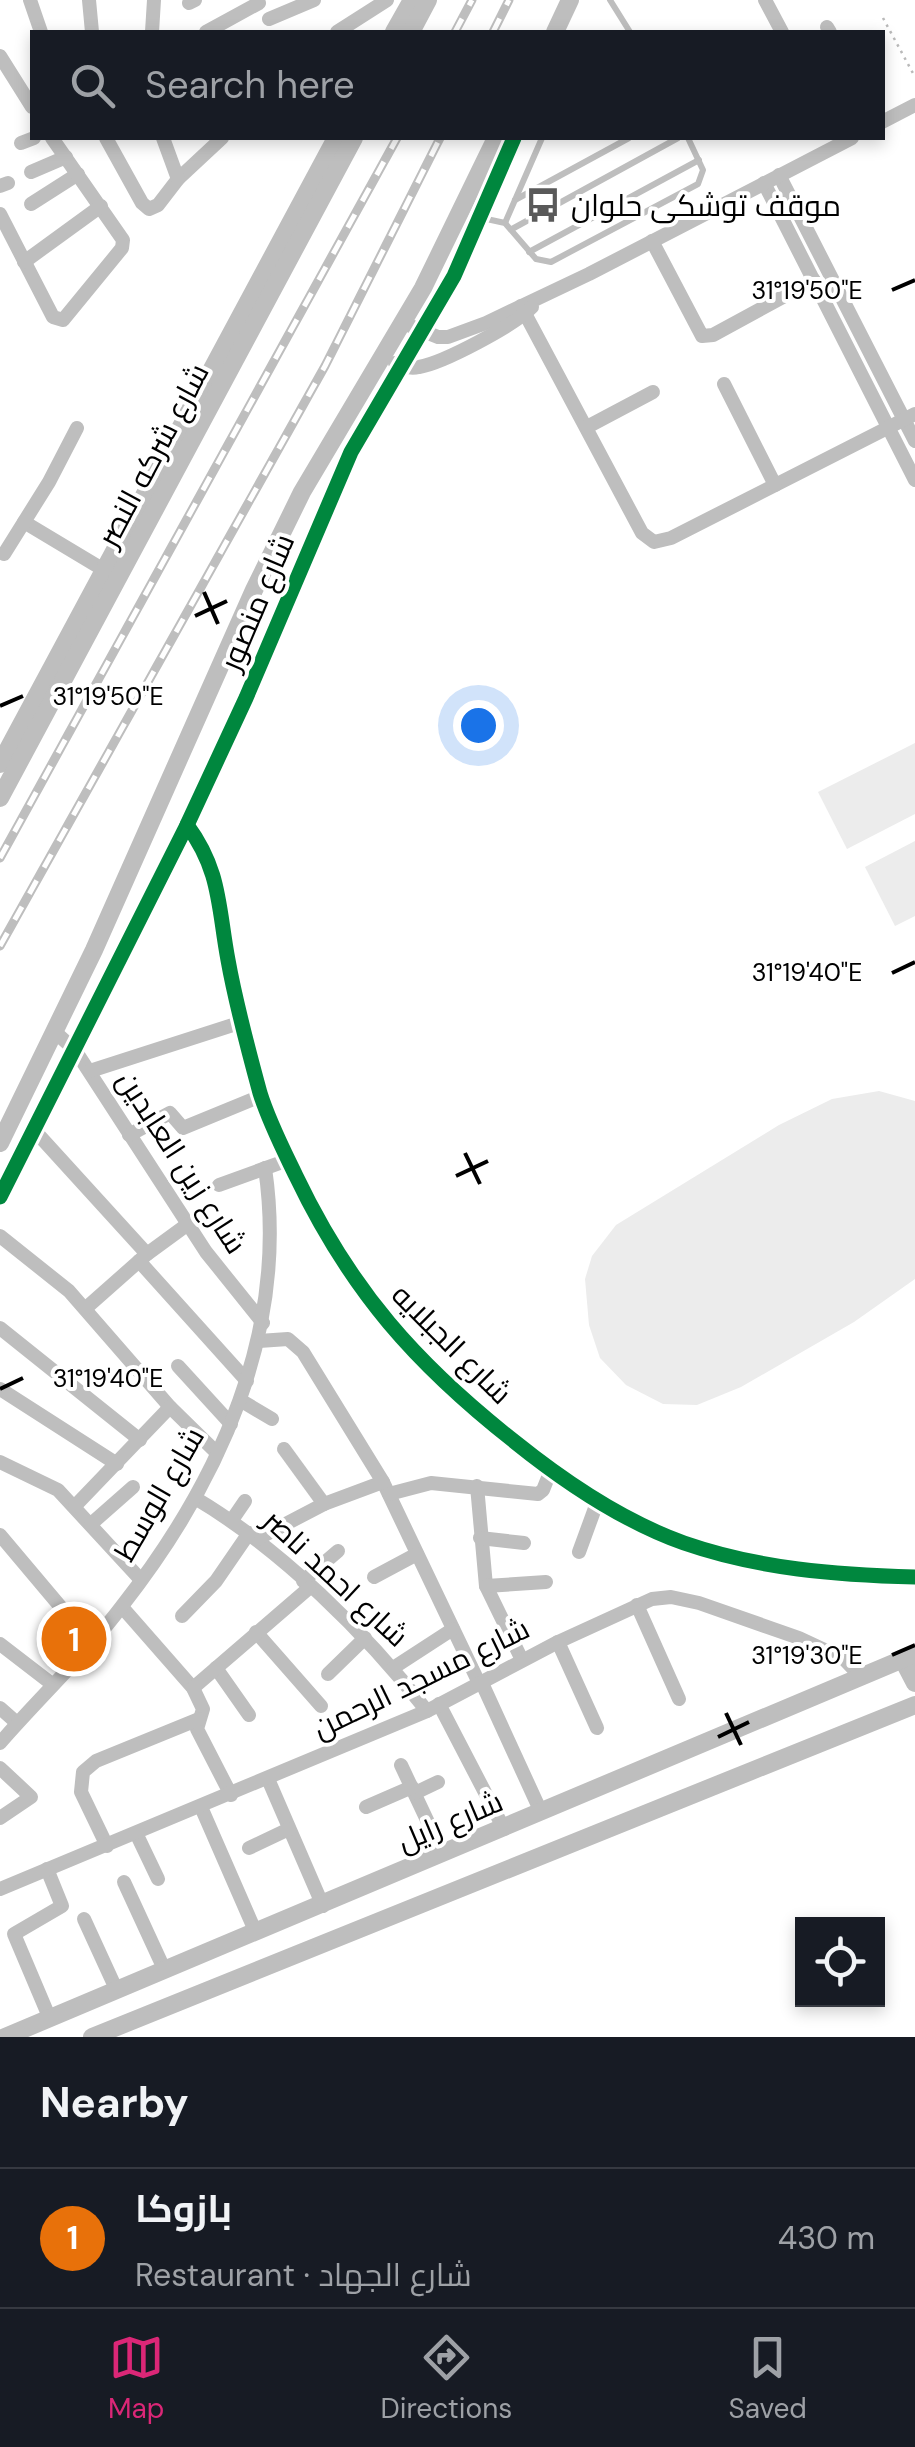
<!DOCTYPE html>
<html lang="en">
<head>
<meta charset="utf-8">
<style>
  body { margin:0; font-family:"DM Sans",Cairo,sans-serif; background:#242831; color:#f1f3f6 }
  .controls { position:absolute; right:30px; bottom:30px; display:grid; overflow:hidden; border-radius:0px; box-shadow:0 5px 15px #0003 }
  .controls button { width:90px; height:90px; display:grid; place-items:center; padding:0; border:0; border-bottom:2px solid #363941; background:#171b24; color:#f1f3f6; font:50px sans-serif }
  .you { position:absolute; left:478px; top:725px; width:35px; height:35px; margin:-25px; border:8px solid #fff; border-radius:50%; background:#1a73e8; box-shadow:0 0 0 15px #1a73e833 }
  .badge { display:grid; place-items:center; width:65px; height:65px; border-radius:50%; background:#db2777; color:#fff; font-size:32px; font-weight:700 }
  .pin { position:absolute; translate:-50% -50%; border:5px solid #fff; box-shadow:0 2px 10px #0006 }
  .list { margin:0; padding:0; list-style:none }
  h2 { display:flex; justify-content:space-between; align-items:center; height:130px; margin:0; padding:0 40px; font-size:42px }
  h2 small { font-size:32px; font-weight:400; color:#9ea1a6 }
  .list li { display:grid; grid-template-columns:65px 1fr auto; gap:30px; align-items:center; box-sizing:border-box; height:140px; padding:0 40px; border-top:2px solid #363941 }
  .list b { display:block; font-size:38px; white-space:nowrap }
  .list p { margin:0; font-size:32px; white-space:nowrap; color:#9ea1a6 }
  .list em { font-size:32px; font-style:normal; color:#9ea1a6 }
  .icon { flex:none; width:55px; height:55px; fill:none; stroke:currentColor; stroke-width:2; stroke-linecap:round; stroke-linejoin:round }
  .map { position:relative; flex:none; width:915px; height:2037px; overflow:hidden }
  .search { position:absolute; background:#171b24; box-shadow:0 5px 15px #0003; left:30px; right:30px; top:30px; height:110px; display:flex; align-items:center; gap:25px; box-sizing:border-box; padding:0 35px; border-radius:0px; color:#9ea1a6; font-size:38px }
  .sheet { height:270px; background:#171b24 }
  nav { display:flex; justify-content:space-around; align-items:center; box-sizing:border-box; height:140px; border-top:2px solid #363941; background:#171b24; font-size:28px; color:#9ea1a6 }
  nav a { display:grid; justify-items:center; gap:5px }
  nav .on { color:#db2777 }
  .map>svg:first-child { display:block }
</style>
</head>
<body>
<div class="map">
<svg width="915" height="2037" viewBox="0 0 915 2037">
  <rect width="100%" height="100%" fill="#fff"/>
  <g fill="#ececec">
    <polygon points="915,743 915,814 847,849 818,792"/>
    <polygon points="915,841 915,916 895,926 865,867"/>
    <polygon points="879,1091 915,1101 915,1279 854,1322 741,1387 697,1405 663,1404 626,1385 600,1358 589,1325 585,1279 592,1256 616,1225 779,1125 832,1099"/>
  </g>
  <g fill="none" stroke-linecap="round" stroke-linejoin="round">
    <polyline stroke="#b9b9b9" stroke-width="2.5" stroke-dasharray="2.5 5" stroke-linecap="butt" points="883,18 915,77"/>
    <g stroke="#bebebe" stroke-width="6">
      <polyline points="610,0 630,32"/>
      <polyline points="515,200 629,138"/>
      <polyline points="482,218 505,223 536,259 551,262 698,184 703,170 688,138"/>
      <polyline points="505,223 542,138"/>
      <polyline points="512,229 678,138"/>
      <polyline points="529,252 699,160"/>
    </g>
    <g stroke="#bebebe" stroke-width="14">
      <polyline points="30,0 41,32"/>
      <polyline points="89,0 92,32"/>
      <polyline points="765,0 782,32"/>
      <polyline points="189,3 195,0"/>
      <polyline points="269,19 314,0"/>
      <polyline points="827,27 830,32"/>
      <polyline points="152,32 154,0"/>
      <polyline points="206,32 259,3"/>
      <polyline points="337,32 387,0"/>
      <polyline points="0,56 32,107"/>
      <polyline points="882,122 915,105"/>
      <polyline points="106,138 142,203 149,209 158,205 178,179 222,138"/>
      <polyline points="163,138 178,179"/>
      <polyline points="21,143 34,138"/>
      <polyline points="31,172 66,157"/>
      <polyline points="779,175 915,441"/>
      <polyline points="764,183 915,480"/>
      <polyline points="0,186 8,183"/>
      <polyline points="31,204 78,174"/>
      <polyline points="0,214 53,317 63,320 122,248 123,240 52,138"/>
      <polyline points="652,241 702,336 713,335 814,280"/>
      <polyline points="24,262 101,206"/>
      <polyline points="521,306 642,533 654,542 671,538 915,414"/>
      <polyline points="403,323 438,337 448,337 486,323 589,274 852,138"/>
      <path d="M395,363c8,4 15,6 24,4 24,-4 96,-42 113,-60"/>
      <polyline points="724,384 775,485"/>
      <polyline points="587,427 653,392"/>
      <polyline points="24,522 104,570"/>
      <polyline points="4,554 49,482 77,428"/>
      <path d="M187,825c34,46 31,82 41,135 8,45 20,89 32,133 9,29 23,56 36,83 55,115 120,188 219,266 51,41 107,79 169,101 75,26 152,32 231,34"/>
      <polyline points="55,1032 75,1050 206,1252 263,1323"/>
      <polyline points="90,1071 242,1022"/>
      <polyline points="35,1131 147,1254"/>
      <polyline points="129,1135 170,1113 183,1128 261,1096"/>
      <polyline points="219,1185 288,1160"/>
      <polyline points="0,1236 69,1291 170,1407 217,1453"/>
      <polyline points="139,1261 247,1381"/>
      <polyline points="86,1308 147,1254 188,1224"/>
      <polyline points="0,1328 140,1440"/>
      <polyline points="259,1341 288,1339 303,1352 383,1482 479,1683"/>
      <polyline points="178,1366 231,1424"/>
      <polyline points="0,1389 117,1464"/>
      <polyline points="240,1400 272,1419"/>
      <polyline points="284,1449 324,1504"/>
      <polyline points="0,1462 58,1490 141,1580"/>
      <polyline points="477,1486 486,1586 522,1660"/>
      <polyline points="389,1494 431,1483 538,1494 543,1490 551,1470"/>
      <path d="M195,1498c86,51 171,135 232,213"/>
      <polyline points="75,1506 170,1407"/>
      <polyline points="232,1520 245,1501"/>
      <polyline points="91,1524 133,1487"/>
      <polyline points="0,1535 91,1643"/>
      <polyline points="480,1538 524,1543"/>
      <polyline points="257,1539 324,1504 383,1482"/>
      <polyline points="579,1552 598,1500"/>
      <polyline points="374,1577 417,1554"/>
      <polyline points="303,1581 338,1551"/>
      <polyline points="486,1586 546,1582"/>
      <polyline points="637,1605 679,1699"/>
      <polyline points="122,1607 193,1688 203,1709 197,1729 231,1795"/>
      <polyline points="182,1616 216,1581 249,1533"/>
      <polyline points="256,1632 321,1706"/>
      <polyline points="558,1642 597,1728"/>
      <polyline points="0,1644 52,1684"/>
      <polyline points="216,1668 249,1715"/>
      <polyline points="393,1668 453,1629"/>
      <polyline points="328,1674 365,1638"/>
      <polyline points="481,1681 541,1812"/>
      <polyline points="193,1688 309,1588"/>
      <polyline points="439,1704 504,1829"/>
      <polyline points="0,1708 17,1723"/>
      <path d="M0,1743c40,-46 85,-88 122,-137 98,-125 167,-276 143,-438"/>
      <polyline points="401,1765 443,1854"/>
      <polyline points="0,1768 31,1797 0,1818"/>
      <polyline points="268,1779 323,1906"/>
      <polyline points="415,1793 438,1782"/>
      <polyline points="201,1807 256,1933"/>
      <polyline points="366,1807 412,1787"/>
      <polyline points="136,1833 158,1879"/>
      <polyline points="107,1846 81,1792 83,1772 96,1761 199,1719"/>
      <polyline points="249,1848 289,1829"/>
      <polyline points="47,1869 62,1906 14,1934 50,2019"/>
      <polyline points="124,1882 165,1971"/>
      <polyline points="0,1889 427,1711 558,1642 652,1599 671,1597 699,1603 799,1638 844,1659 862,1678"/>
      <polyline points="84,1919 117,1991"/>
    </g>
    <g stroke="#bebebe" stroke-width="18">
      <polyline points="394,32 412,0"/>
      <polyline points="411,32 428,0"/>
      <polyline points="555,32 570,0"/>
      <polyline points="0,764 336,138"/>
      <polyline points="0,798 354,138"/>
      <polyline points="0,1143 94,950 254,590 302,492 423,288 496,138"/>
      <polyline points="0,1197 187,825 246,698 351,452 454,276 514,138"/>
      <polyline points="903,1660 915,1683"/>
      <polyline points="5,2037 915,1654"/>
      <polyline points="92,2037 915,1705"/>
    </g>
    <defs>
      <g id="rail">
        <polyline points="455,32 472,0"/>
        <polyline points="493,32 509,0"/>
        <polyline points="0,858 397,138"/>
        <polyline points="0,946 325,366 440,138"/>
      </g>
    </defs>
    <use href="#rail" stroke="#bebebe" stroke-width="9"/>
    <use href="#rail" stroke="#fff" stroke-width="5" stroke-dasharray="15" stroke-linecap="butt"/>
    <defs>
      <g id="cycleway">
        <path d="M187,825c34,46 31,82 41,135 8,45 20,89 32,133 9,29 23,56 36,83 55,115 120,188 219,266 51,41 107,79 169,101 75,26 152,32 231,34"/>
        <polyline points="0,1197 187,825 246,698 351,452 454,276 514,138"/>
      </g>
    </defs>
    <use href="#cycleway" stroke="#fff" stroke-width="21"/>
    <use href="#cycleway" stroke="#00873e" stroke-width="15"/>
  </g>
  <path fill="none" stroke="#000" stroke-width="4" d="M892,290l23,-10M204,592l14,32M195,616l32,-15M0,706l23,-10M892,973l23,-11M465,1153l15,31M456,1176l32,-15M0,1389l23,-11M892,1655l23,-10M726,1713l15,32M718,1737l31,-15"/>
  <defs>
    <symbol id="bus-bare" viewBox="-9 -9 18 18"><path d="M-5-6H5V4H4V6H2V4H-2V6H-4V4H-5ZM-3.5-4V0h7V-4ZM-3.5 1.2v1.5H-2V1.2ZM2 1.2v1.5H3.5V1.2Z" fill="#595959" stroke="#fff" stroke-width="2.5" paint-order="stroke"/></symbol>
  </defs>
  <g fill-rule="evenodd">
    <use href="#bus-bare" x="518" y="180" width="50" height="50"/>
  </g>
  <g text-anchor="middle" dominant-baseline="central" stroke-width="8" stroke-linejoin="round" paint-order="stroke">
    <g font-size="30" fill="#000" stroke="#fff" text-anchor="start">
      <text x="571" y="205">موقف توشكى حلوان</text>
    </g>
    <g font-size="30" fill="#000" stroke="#fff">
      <text transform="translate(153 455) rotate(-62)">شارع شركه النصر</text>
      <text transform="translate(257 602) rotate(-67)">شارع منصور</text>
      <text transform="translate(182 1162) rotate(57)">شارع زين العابدين</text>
      <text transform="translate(452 1344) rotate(45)">شارع الجبلايه</text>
      <text transform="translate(159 1494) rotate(-60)">شارع الوسط</text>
      <text transform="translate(336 1578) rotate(43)">شارع احمد ناصر</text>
      <text transform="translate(421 1678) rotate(-26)">شارع مسجد الرحمن</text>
      <text transform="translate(450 1821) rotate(-23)">شارع رايل</text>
    </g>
  </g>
  <g font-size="25" text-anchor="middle" fill="#000" stroke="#fff" stroke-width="8" stroke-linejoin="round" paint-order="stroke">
    <text x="807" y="299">31°19'50"E</text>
    <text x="108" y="705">31°19'50"E</text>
    <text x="807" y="981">31°19'40"E</text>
    <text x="108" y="1387">31°19'40"E</text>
    <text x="807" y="1664">31°19'30"E</text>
  </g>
</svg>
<div class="controls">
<button><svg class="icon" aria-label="locate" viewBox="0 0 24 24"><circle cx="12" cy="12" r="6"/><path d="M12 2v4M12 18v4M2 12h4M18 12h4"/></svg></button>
</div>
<div class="you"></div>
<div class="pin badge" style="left:74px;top:1639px;background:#e8710a">1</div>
<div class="search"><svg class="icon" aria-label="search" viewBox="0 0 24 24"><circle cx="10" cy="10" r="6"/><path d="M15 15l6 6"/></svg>Search here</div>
</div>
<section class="sheet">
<h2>Nearby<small></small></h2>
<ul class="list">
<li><span class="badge" style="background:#e8710a">1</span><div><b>بازوكا</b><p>Restaurant · شارع الجهاد</p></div><em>430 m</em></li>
</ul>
</section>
<nav>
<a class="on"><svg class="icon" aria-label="map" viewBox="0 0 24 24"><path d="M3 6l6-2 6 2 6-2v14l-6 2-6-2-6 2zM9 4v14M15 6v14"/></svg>Map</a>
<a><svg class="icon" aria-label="directions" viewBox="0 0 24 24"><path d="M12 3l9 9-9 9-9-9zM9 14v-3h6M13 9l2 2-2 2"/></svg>Directions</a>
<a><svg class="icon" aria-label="saved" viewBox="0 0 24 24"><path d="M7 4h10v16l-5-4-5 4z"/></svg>Saved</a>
</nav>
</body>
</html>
